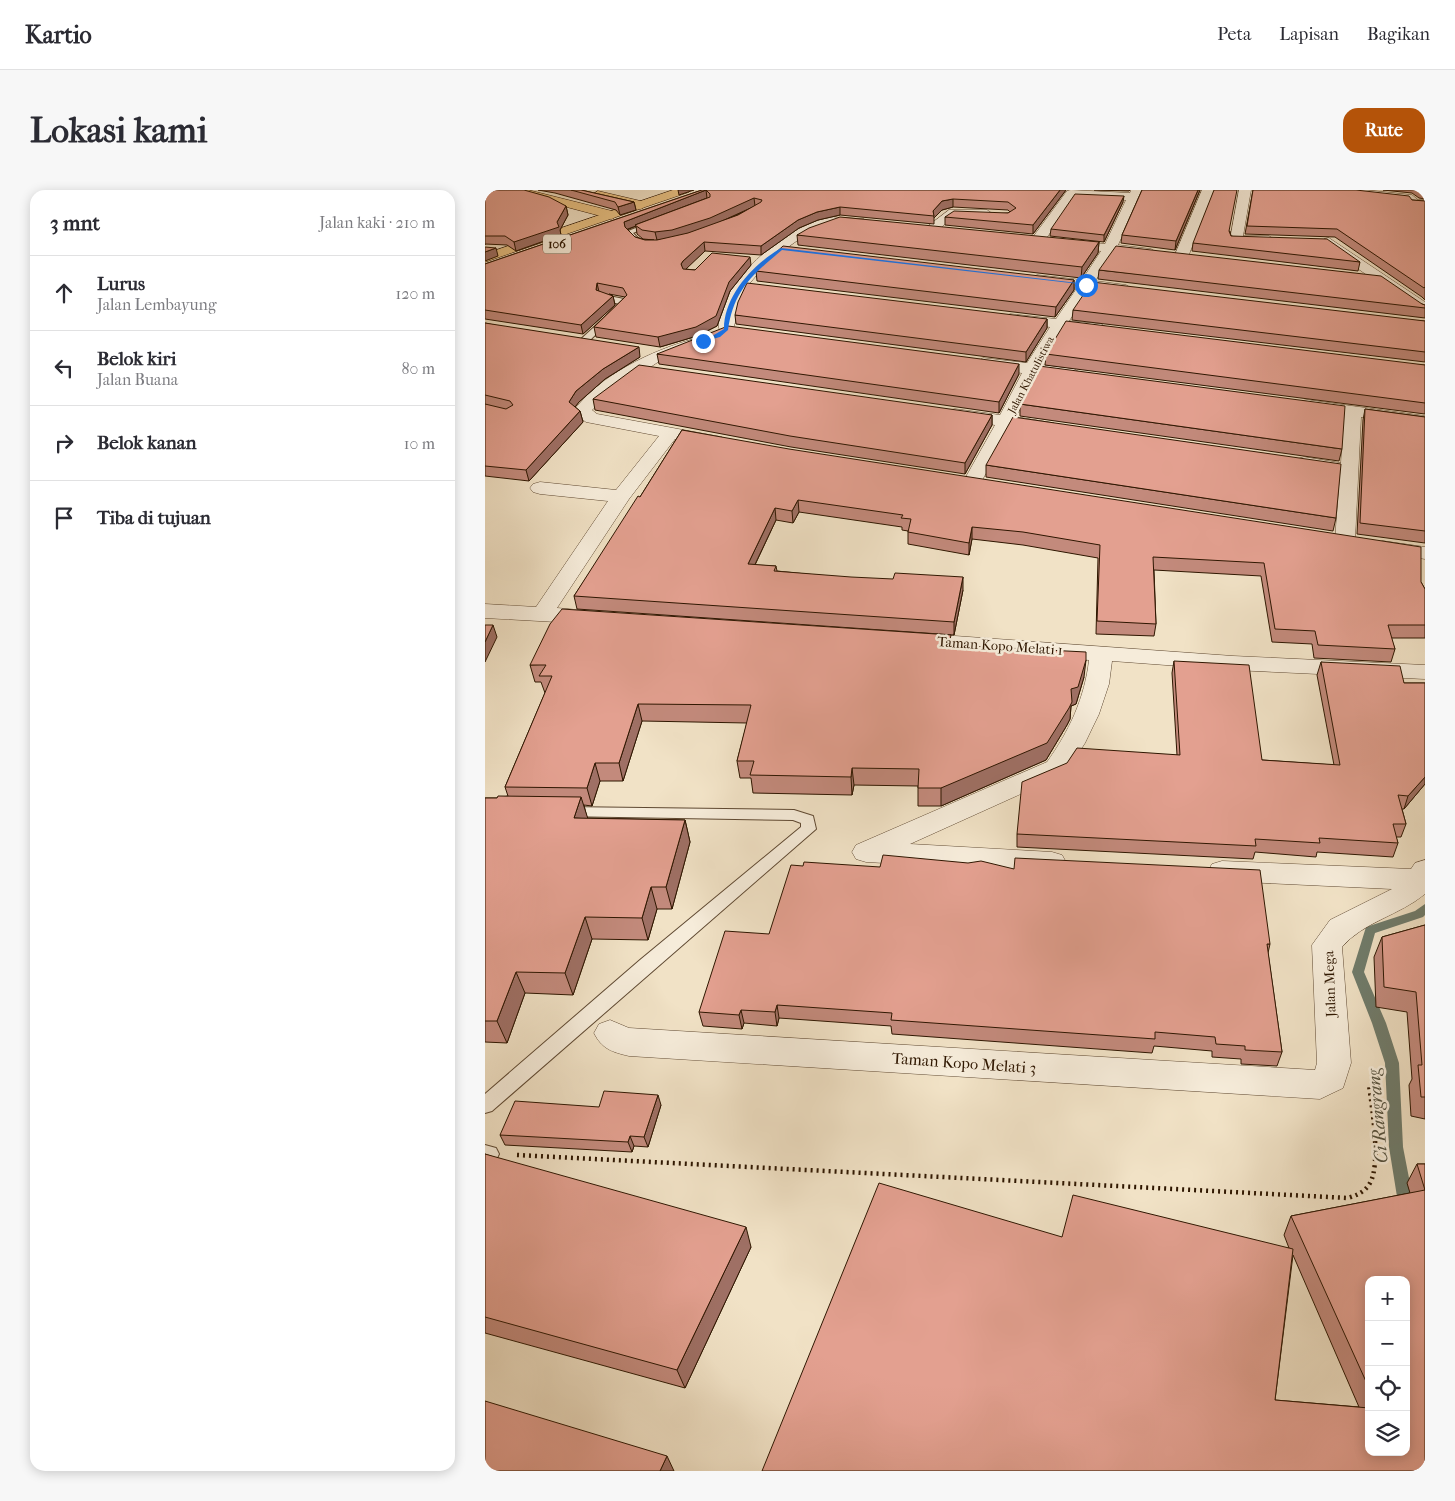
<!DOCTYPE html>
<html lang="id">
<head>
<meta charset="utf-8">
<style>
  body { margin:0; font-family:"IM FELL French Canon",serif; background:#f7f7f7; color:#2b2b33 }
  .controls { position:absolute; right:15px; bottom:15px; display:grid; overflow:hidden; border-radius:10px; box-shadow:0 2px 12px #0003 }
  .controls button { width:45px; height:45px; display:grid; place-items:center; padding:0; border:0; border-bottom:1px solid #e1e1e2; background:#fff; color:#2b2b33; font:25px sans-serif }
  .stop { position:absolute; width:15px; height:15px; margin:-11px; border:4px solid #1a73e8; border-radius:50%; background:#fff }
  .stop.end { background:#1a73e8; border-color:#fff; box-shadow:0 1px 5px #0008 }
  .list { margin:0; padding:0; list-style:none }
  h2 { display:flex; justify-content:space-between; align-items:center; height:65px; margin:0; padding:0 20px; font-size:21px }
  h2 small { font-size:16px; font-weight:400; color:#7c7c81 }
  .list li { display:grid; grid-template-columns:32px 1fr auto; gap:15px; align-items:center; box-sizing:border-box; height:75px; padding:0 20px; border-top:1px solid #e1e1e2 }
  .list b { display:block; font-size:19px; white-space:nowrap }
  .list p { margin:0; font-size:16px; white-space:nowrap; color:#7c7c81 }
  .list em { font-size:16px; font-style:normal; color:#7c7c81 }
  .icon { flex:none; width:28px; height:28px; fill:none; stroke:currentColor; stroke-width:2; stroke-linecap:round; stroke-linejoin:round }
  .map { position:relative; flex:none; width:940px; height:1281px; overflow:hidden; border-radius:15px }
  header { display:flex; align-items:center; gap:30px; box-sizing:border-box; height:70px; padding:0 25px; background:#fff; border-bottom:1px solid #e1e1e2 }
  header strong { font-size:24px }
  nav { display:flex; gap:28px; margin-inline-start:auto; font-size:18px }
  .intro { display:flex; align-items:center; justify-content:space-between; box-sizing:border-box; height:120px; padding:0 30px }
  h1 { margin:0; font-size:35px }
  .button { padding:12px 22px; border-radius:15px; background:#b45309; color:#fff; font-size:18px; font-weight:700 }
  main { display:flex; gap:30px; padding:0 30px }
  aside { flex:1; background:#fff; border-radius:15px; box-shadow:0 2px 12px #0003 }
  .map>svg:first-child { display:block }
</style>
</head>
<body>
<header>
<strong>Kartio</strong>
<nav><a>Peta</a><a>Lapisan</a><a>Bagikan</a></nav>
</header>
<div class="intro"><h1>Lokasi kami</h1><a class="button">Rute</a></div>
<main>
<aside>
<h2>3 mnt<small>Jalan kaki · 210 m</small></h2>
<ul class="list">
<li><svg class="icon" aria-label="ahead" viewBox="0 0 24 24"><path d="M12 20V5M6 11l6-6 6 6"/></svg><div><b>Lurus</b><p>Jalan Lembayung</p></div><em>120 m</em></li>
<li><svg class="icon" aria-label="left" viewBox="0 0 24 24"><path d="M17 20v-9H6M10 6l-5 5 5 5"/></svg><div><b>Belok kiri</b><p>Jalan Buana</p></div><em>80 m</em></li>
<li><svg class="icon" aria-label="right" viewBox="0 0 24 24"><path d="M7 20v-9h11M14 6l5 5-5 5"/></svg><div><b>Belok kanan</b></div><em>10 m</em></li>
<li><svg class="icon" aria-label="arrive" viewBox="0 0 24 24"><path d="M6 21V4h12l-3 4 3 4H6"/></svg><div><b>Tiba di tujuan</b></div></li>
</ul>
</aside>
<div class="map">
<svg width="940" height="1281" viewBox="0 0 940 1281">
  <rect width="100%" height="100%" fill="#f1e2c6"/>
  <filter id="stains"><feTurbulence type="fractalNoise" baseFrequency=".004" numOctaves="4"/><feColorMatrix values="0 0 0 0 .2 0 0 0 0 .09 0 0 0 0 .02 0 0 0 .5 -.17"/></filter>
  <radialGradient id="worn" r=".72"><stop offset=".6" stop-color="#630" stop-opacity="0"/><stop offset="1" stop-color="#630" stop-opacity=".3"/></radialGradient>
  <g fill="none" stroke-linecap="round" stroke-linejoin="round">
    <polygon fill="#6f7b6b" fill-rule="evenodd" points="940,714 940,725 938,727 890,743 879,782 901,833 914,873 918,957 930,1019 927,1024 922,1026 917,1024 914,1019 904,957 900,873 887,833 867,782 881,737 930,721"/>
    <defs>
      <g id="lane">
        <polygon points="170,30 172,33 148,43 153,48 160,51 160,55 147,52 141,42"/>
        <polygon points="114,104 139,109 142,114 101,154 95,154 95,150 134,114 114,108"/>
        <polygon points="80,617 309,620 328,626 331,639 7,921 0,923 0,904 155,770 316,637 316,633 308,630 75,626 73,622"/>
        <polygon points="0,955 11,958 14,964 11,970 0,973"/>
      </g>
      <g id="street">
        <polygon points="586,0 645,3 646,0 658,0 633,55 666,59 673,63 666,67 629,63 610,91 641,95 648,99 641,103 605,99 584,131 616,134 624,139 616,144 579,139 557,175 589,179 597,184 589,189 552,184 531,227 569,233 572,237 569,241 563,242 526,237 494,296 480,296 478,292 510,235 470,229 464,228 461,224 464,220 470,219 515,225 537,183 498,178 490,173 498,168 542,173 565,137 525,132 518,128 525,124 571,129 592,98 552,93 545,89 552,85 597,90 616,61 577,57 570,53 577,49 620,54 641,10 589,8 558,53 548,53 547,50 548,47 582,1"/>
        <polygon points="717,0 729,0 703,67 701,70 691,70 689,67"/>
        <polygon points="754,0 766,0 758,46 784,46 790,50 789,53 751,54 745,50"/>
        <polygon points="843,0 880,0 927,5 933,10 940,10 940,18 925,16 923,12 849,4"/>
        <polygon points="464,20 502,20 508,24 502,28 467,28 451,42 443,42 441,39 443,36"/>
        <path d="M346,27l33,2 2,3c-3,4 -37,1 -51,8 -24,12 -64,44 -75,69 -4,10 -3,25 -9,33h-10c-4,-5 -2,-12 0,-18 9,-41 70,-90 110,-97z"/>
        <polygon points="844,48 940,112 940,123 935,122 839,55 837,52 839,49"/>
        <path d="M209,149l8,5 -3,3 -41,15 -47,31 -19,17 5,4 119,22 6,1 3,4 -3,4 -6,1 -41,-7 -46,60 -72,109 44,4 3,5 -3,5 -8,2 -108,-6v-14l51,3 72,-106 -68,-7 -7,-2 -3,-4 3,-4 7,-2 76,8 43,-54 -73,-14 -13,-10c25,-36 79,-62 121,-73z"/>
        <polygon points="823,210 940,226 940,236 876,227 870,350 867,354 860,356 853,354 850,350 855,284 812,277 810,273 812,269 819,267 856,273 859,225 817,219 814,215 817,211"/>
        <polygon points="898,351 940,357 940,369 891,361 888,357 891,353"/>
        <path d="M428,443l320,23 192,9v14l-192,-9 -121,-9 -3,23 -10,30 -14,29 -20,31 -155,70 142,8 10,3 4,7 -4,7 -10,3 -186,-10 -10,-3 -4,-7 4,-7 191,-83c22,-30 38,-65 42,-102l-184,-15 -3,-5 3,-5z"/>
        <path d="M940,670v34c-25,21 -62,28 -83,53l9,116 -8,25 -23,11 -691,-43c-17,-4 -27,-7 -35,-23l5,-9 11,-4 19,8 686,42 2,-7 -5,-118 18,-25 62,-31 -170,-8 -10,-3 -4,-7 4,-7 10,-3 189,8 4,-6z"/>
      </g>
      <polygon id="primary" points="188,0 206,0 204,2 0,72 0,64"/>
      <g id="highway">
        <polygon points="23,0 43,0 131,22 133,25 127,29 25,2"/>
        <polygon points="113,1 160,12 162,15 156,19 109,8 107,5"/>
      </g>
    </defs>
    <use href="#lane" stroke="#5f4932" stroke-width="2"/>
    <use href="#street" stroke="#5f4932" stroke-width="1"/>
    <use href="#primary" stroke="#2e1600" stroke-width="1"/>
    <use href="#highway" stroke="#2e1600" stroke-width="1"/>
    <path stroke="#2e1600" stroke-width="4.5" stroke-dasharray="2 4" stroke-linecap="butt" d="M32,965l831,43c9,-3 17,-6 22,-15 11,-19 2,-76 -1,-98"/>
    <use href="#lane" fill="#f6ecda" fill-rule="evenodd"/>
    <use href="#street" fill="#f6ecda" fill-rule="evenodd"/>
    <use href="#primary" fill="#e8c183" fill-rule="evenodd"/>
    <use href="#highway" fill="#e8c183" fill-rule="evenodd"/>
  </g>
  <g fill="#c38a7c" stroke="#2e1600" fill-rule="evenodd">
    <polygon points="0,0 81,16 83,25 75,40 76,45 31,61 22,55 0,54 0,55"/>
    <polygon points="53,0 96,0 149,12 151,20 135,25 131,20 70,3"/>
    <path d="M217,0h364l-33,44 -88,-9v-8l63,-4 2,-1 -2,-2 -55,-3 -11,3 -8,8v6l-94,-9 -22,5 -19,8 -38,27 -56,-4 -20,18 10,1 56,-5 -21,26 -13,35 -20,10 -37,11 -64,-10 -2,-10 31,-30 -16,-3 4,2 2,9 -32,29 -98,-15v-55zM264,19l-11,6 -15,6zM151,36l1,8 6,5 11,1h-9l-10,-3 -8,-7z"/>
    <polygon points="609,0 645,0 644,1"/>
    <polygon points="657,0 715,0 690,60 636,53 637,45"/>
    <polygon points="768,0 927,10 940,11 940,110 937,107 850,47 760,44"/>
    <polygon points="898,0 940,0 940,9 934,8 927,3"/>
    <polygon points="638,12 619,52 565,46 566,39"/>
    <polygon points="745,41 746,46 875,72 873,81 707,61 708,53"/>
    <polygon points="312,45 614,52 613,63 596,88 313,55"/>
    <polygon points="614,80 937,114 940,115 940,128 613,89"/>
    <polygon points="271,81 589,90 589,100 570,127 272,91"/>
    <polygon points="588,120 940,131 940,172 587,130"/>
    <polygon points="250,125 562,129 562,138 541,172 251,134"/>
    <polygon points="0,133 155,167 120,189 94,212 90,217 95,221 98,232 44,291 0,286"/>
    <polygon points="172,164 534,184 514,223 174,174"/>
    <polygon points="561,164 940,175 940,224 560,175"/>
    <polygon points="108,209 507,225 507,235 480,284 306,257 110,220"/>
    <polygon points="535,214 857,259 854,271 535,226"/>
    <polygon points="880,219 940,227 940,353 872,344 878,230"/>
    <polygon points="197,240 936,392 940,399 940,448 906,448 910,459 906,472 829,468 827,454 787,452 776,386 669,380 671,434 669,446 611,444 613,368 538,355 487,349 484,365 423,354 423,341 417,340 417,337 314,322 308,333 291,330 270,375 291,376 292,381 478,400 469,445 92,419 89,406 155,307"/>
    <polygon points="501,275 851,328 848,341 501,287"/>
    <polygon points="466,455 599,487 591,514 586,516 585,529 582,535 561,570 456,616 433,616 433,596 369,595 367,605 268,603 266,588 255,588 252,571 262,533 157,531 138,591 115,591 107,616 99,615 102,628 200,630 205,652 187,719 172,719 163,750 107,749 88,805 40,803 22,853 0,852 0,608 12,608 23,606 20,597 60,503 56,492 50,492 45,475"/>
    <polygon points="689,471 777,570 849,575 832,485 836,472 919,493 940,493 940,594 919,619 917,619 921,634 916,647 911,647 913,653 908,667 832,662 831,667 770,662 768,669 532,657 532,644 692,565 687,483"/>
    <polygon points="940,735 940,929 926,926 924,895 927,889 922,822 891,817 889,767 897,747"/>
    <polygon points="284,744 785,754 783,763 797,862 792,876 756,874 756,869 727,867 727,861 669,856 667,863 407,844 406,836 294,828 292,836 259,833 257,839 218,836 214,822"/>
    <polygon points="176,915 163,957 149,956 147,962 20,955 15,945"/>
    <polygon points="0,964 266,1057 200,1198 0,1143"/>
    <path d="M932,974h8v307h-663l300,-234 227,11 -5,-13 7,-19 119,-23 -3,-10zM808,1065l66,152 -84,-7zM884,1090h37l-37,172z"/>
  </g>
  <g fill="#9f7065" stroke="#2e1600">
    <polygon points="193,0 209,0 194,5"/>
    <polygon points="221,0 222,8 150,35 151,36 140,40 139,32"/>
    <polygon points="575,0 581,0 548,44 548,35"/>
    <polygon points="713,0 715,0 690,60 691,51"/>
    <polygon points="639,6 638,12 619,52 619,45"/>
    <polygon points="269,8 270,16 226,36 189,48 172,50 170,42"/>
    <polygon points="468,9 468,17 457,20 449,28 448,21 457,11"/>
    <polygon points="149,12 151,20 135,25 133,17"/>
    <polygon points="81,16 83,25 75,40 76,45 31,61 29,52 72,32"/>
    <polygon points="355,17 355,25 333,30 314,38 276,65 276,56 313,30 332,22"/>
    <polygon points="219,52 220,61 200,80 197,83 196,74 198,71"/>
    <polygon points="614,52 613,63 596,88 597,77"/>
    <polygon points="11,58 13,66 0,71 0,62"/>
    <polygon points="265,67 266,75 245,101 232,136 212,146 175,157 173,147 244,92"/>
    <polygon points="589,90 589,100 570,127 571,117"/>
    <polygon points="112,93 114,102 111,100"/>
    <polygon points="128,106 130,115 98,144 96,135"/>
    <polygon points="562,129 562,138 541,172 541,162"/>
    <polygon points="154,157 155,167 120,189 94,212 86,222 84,212 91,201 118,179"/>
    <polygon points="534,174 534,184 514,223 514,212"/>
    <polygon points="95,221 98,232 44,291 41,280"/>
    <polygon points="507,225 507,235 480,284 480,273"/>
    <polygon points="313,310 314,322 308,333 307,321"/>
    <polygon points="290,318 291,330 264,387 263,374"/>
    <polygon points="487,337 487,349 484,365 484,353"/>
    <polygon points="478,387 478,400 469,445 469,432"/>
    <polygon points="8,435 12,447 0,472 0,452"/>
    <polygon points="601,470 599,487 591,514 586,516 585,529 582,535 561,570 456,616 456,598 586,499"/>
    <polygon points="153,514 157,531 138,591 134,573"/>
    <polygon points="110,573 115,591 107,616 102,598"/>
    <polygon points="367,578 369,595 367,605 366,587"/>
    <polygon points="940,587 940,594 919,619 923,606"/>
    <polygon points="96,607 103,629 89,628"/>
    <polygon points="200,630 205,652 187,719 181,697"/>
    <polygon points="166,697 172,719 163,750 157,728"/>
    <polygon points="100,727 107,749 88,805 80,783"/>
    <polygon points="31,782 40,803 22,853 12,831"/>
    <polygon points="292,815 294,828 292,836 290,822"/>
    <polygon points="256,820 259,833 257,839 254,825"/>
    <polygon points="173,905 176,915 163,957 159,947"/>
    <polygon points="145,946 149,956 147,962 143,952"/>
    <polygon points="261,1037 266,1057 200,1198 192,1180"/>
    <polygon points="182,1266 189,1281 175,1281"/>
  </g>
  <g fill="#e3a090" stroke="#2e1600" fill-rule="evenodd">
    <polygon points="0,0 39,0 64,7 81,16 72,32 74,37 29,52 20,46 0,46"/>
    <polygon points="86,0 96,0 149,12 133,17 130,12"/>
    <path d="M217,0h358l-27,35 -88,-8 9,-6 54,2 8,-5 -8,-6 -55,-3 -11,2 -9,10 1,5 -94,-9 -23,5 -19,8 -37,26 -57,-4 -21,19 -2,3 2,5 12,1 17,-17 38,4 -21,25 -13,34 -20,11 -38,10 -64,-10 33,-32 -4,-7 -26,-5 -1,7 17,6 -32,29 -96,-15v-46zM221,0l4,4v3l-75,28 7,5 13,2 17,-2 38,-12 44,-20 8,2 -1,2 -23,13 -50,18 -31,7h-12l-10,-3 -10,-10 -1,-5z"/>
    <polygon points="657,0 713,0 691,51 637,45"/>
    <polygon points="729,0 752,0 744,41 746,46 842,49 875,72 708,53"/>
    <polygon points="768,0 871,0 924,6 927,10 940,11 940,97 939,98 852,39 762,36"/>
    <polygon points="590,4 639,6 619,45 566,39"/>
    <polygon points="355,27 614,52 597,77 312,45 324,38"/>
    <polygon points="298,56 589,90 571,117 271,81"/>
    <polygon points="631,56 896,86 937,114 940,115 940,118 614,80"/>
    <polygon points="0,57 11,58 0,62"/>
    <polygon points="607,92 940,131 940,162 588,120"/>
    <polygon points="262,93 562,129 541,162 250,125 253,112"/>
    <polygon points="581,131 940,175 940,213 561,164"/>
    <polygon points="0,133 154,157 118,179 91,201 84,212 95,221 41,280 0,276 0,214 21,219 28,215 25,211 0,205"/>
    <polygon points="243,136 534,174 514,212 172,164"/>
    <polygon points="154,175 507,225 480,273 305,246 108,209"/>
    <polygon points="554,176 860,216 857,259 535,214"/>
    <polygon points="880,219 940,227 940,341 875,333"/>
    <polygon points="528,227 856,274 851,328 501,275"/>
    <polygon points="197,240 304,259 936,357 936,392 940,399 940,435 903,435 910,459 833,455 830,441 790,439 779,373 668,367 671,434 612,431 615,355 538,342 487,337 484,353 423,342 426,329 416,328 418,325 313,310 307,321 290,318 263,374 291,376 289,381 366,387 408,389 410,383 478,387 469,432 89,406 153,306 155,307"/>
    <polygon points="77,419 466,445 464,455 601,462 601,470 593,497 586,499 587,512 584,518 562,553 456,598 433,598 434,579 367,578 366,587 265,585 269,571 252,571 266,515 153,514 134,573 110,573 102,598 20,597 67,486 54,486 61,475 45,475 65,434"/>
    <polygon points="0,435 8,435 0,452"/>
    <polygon points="689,471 764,475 777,570 855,575 836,472 915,476 919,493 940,493 940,587 923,606 913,605 921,634 908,634 913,653 834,648 835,653 770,649 771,656 532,644 537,592 582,573 592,558 695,565"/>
    <polygon points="13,606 96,607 89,628 200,630 181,697 166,697 157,728 100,727 80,783 31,782 12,831 0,831 0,608 12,608"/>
    <polygon points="398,665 483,673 496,671 529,679 530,668 775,680 785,754 782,754 797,862 760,860 760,856 731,854 730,847 670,842 670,849 406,830 407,823 292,815 290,822 256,820 254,825 214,822 240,741 284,744 306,675 318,676 319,672 395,677"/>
    <polygon points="940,735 940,907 936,907 933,875 937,875 931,802 899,797 897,747"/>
    <polygon points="119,901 173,905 159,947 145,946 143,952 15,945 30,911 114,917"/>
    <polygon points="0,964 261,1037 192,1180 0,1127"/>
    <polygon points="932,974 940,974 940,1000"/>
    <polygon points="394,993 577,1047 588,1005 808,1059 790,1210 884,1218 884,1262 921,1262 921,1090 884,1090 884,1198 806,1026 940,1000 940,1281 277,1281"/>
    <polygon points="0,1211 182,1266 175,1281 0,1281"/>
  </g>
  <path fill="#1a73e8" d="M296,58l305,36 2,1 -306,-35c-30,25 -48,40 -54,80l-8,7 -18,5 22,-13c0,-34 30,-65 57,-81z"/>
  <g text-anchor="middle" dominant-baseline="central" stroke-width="5" stroke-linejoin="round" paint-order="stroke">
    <g font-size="11" fill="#2e1600" stroke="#f6ecda">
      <text transform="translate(546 185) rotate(-62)">Jalan Khatulistiwa</text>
    </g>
    <rect fill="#f6ecda" stroke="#6a5641" stroke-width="1" x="58" y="44.5" width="28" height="19" rx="4"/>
    <g font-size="12" font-weight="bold" fill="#2e1600">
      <text x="72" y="54">106</text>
    </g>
    <g font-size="14" fill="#2e1600" stroke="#f6ecda">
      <text transform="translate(515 456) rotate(4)">Taman Kopo Melati 1</text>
      <text transform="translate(845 794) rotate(-92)">Jalan Mega</text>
    </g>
    <g font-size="16" fill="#2e1600" stroke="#f6ecda">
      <text transform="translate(479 873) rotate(4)">Taman Kopo Melati 3</text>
    </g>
    <g font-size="18" font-style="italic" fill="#54513e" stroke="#f6ecda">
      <text transform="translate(893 926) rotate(-95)">Ci Rangrang</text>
    </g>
  </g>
  <rect width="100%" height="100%" filter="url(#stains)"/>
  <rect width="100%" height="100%" fill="url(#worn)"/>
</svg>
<div class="controls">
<button>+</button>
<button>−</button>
<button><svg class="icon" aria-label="locate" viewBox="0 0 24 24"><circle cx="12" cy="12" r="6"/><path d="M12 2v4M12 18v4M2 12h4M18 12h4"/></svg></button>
<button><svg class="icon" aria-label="layers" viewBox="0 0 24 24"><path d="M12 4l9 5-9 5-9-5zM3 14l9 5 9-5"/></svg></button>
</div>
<div class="stop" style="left:601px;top:95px"></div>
<div class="stop end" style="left:218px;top:151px"></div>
</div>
</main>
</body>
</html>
